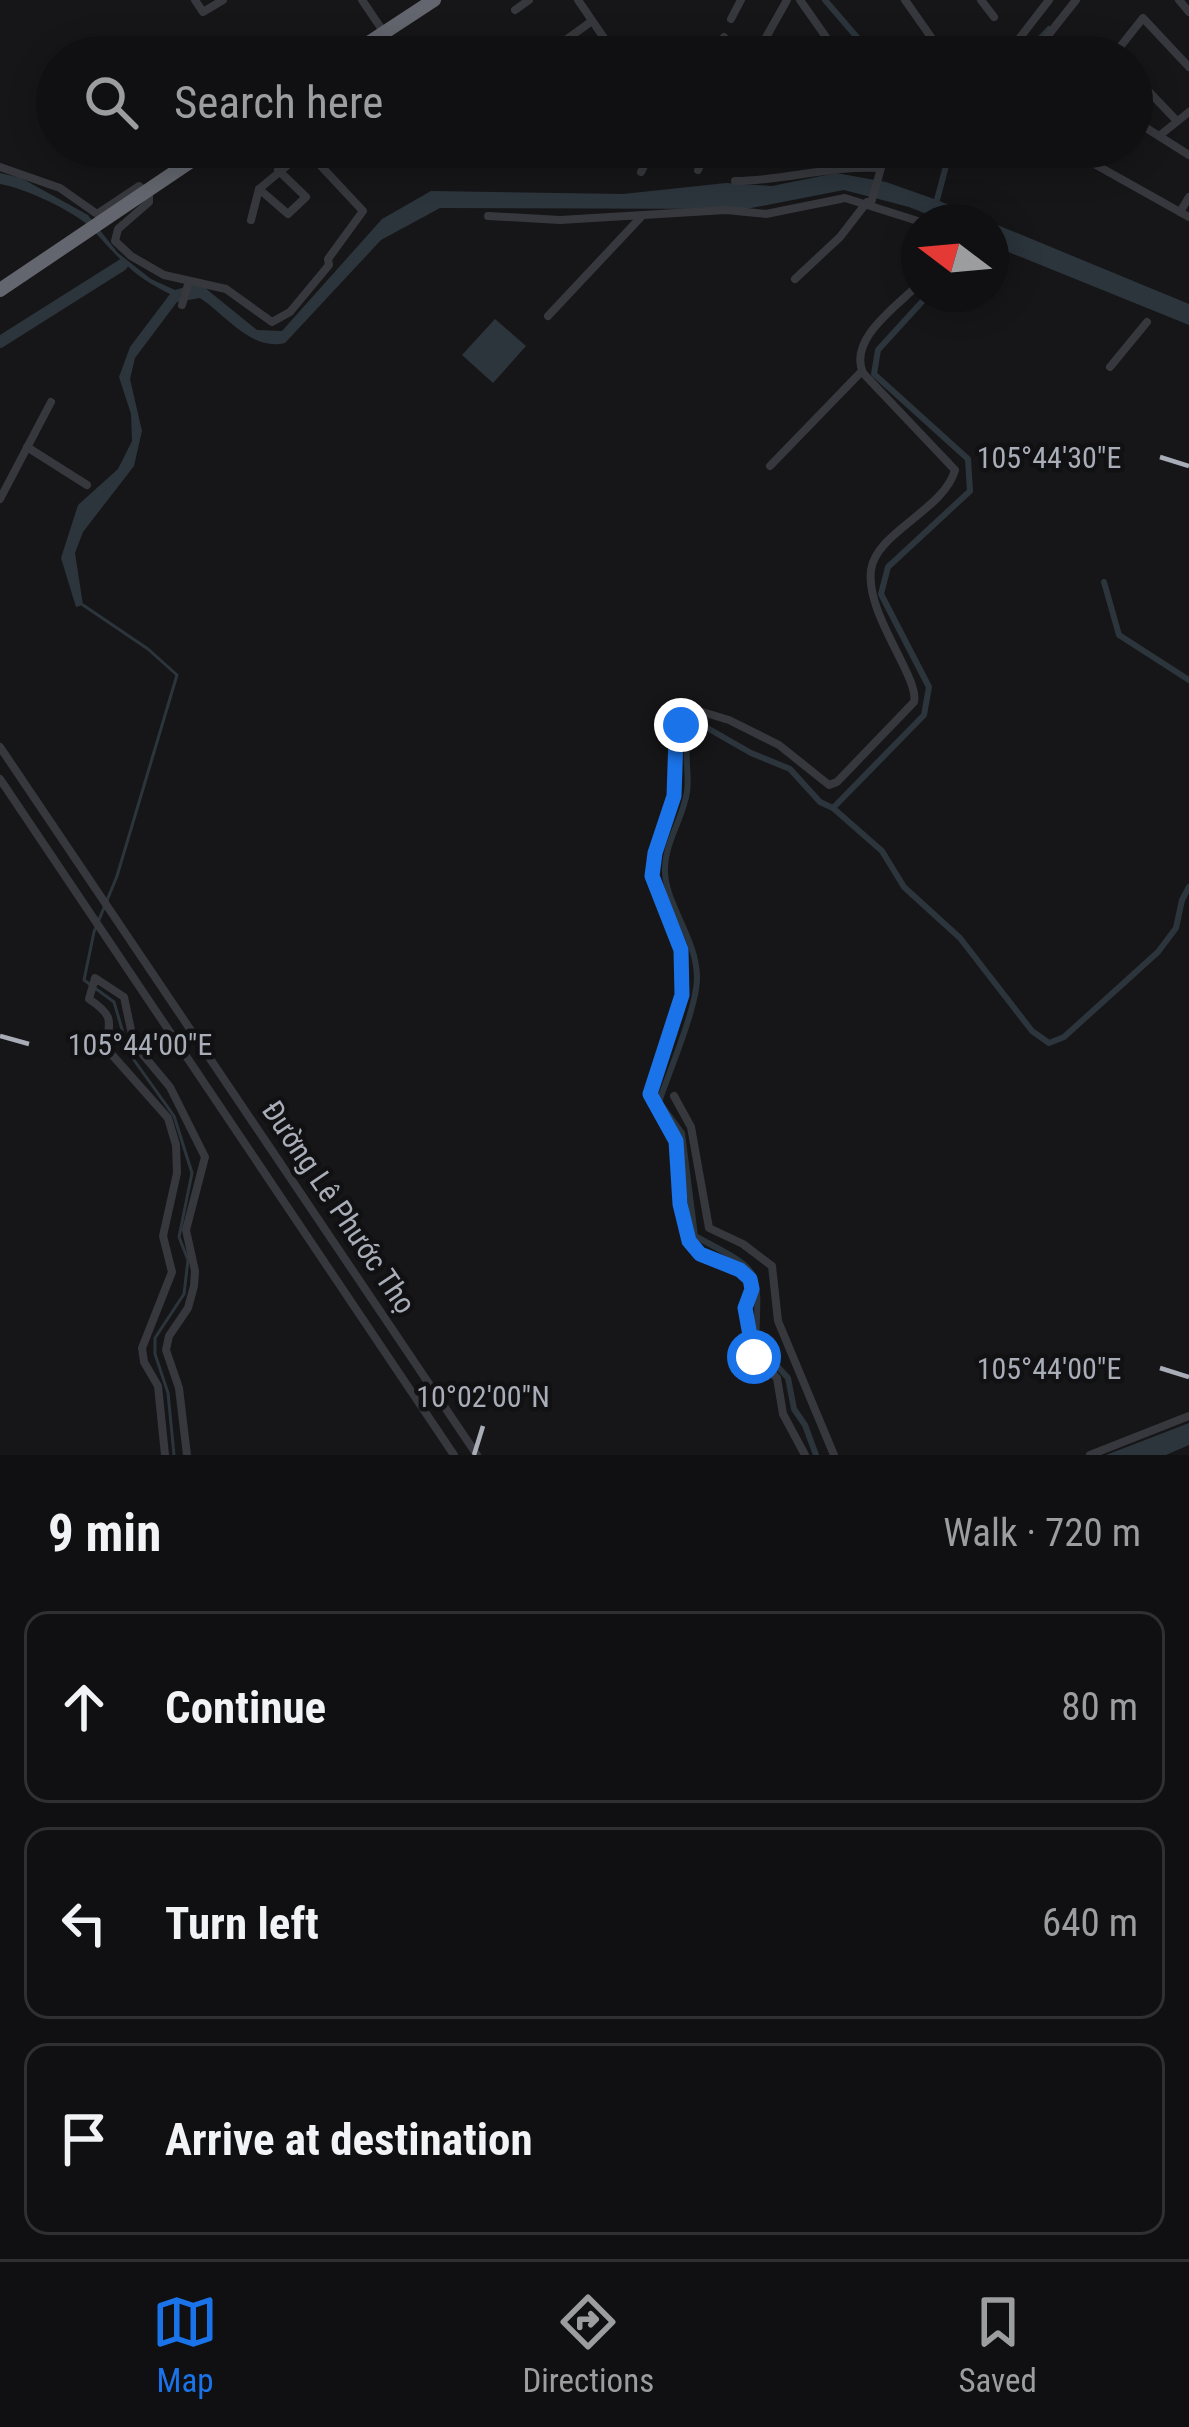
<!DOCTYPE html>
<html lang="en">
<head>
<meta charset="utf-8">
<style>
  body { margin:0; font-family:"Roboto Condensed",sans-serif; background:#19191b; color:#f1f3f6 }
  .compass { position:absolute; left:901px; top:204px; width:108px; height:108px; border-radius:50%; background:#101012; box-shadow:0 6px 30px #0003; rotate:286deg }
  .stop { position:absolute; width:36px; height:36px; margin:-27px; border:9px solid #1a73e8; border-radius:50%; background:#fff }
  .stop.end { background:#1a73e8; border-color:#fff; box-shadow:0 3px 12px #0008 }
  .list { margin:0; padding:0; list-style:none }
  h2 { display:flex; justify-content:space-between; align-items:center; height:156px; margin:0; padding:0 48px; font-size:51px }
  h2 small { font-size:39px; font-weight:400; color:#9c9d9f }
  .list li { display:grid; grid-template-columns:78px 1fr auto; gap:36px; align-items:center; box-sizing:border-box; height:192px; margin:0 24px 24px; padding:0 24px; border:3px solid #303032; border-radius:24px }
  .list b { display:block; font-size:45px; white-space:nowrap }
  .list em { font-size:39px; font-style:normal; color:#9c9d9f }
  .icon { flex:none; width:66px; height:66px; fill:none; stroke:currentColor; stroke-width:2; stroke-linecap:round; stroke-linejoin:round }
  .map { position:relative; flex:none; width:1189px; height:1455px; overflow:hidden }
  .search { position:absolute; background:#101012; box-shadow:0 6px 30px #0003; left:36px; right:36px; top:36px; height:132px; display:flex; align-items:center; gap:30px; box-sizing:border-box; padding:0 42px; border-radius:66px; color:#9c9d9f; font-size:45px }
  .sheet { height:804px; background:#101012 }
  nav { display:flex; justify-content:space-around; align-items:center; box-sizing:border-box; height:168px; border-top:3px solid #303032; background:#101012; font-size:33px; color:#9c9d9f }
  nav a { display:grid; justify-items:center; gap:6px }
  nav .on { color:#1a73e8 }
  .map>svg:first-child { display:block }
</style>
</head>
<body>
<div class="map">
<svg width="1189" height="1455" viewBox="0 0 1189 1455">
  <rect width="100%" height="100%" fill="#161618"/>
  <g fill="#2c353c">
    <path d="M0,173l21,5 67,37 30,38 33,26 24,11 24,-7 58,47 25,1 100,-112 49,-28 192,3 103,-11 46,3 64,-13 50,9 51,18 252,104v21l-198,-80v-23h-44l-38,-15 -65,-17 -98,19 -306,-1 -59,32 -96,103c-34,8 -58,-27 -85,-45l-23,4 -42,56 -5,21 12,52 -8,35 -51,66 -8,21 8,52 -7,2 -15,-49 17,-53 40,-36 14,-28 -1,-27 -12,-37 11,-30 40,-53c-40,-20 -49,-34 -78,-65 -17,-18 -68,-41 -92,-45z"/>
    <polygon points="495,319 526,346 493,383 462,355"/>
    <polygon points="1189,1423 1189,1445 1166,1455 1106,1455"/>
  </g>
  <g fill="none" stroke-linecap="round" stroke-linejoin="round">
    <polyline stroke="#2c353c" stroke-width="3" points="83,605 148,649 177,675 117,876 94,932 84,980 114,1002 129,1053 174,1116 192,1173 179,1237 188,1260 184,1294 155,1338 155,1354 168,1393 174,1455"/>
    <g stroke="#2c353c" stroke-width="6">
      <polyline points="825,0 874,57"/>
      <polyline points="1023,57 1049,29"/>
      <polyline points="937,200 947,162 937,147"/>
      <polyline points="1104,582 1119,635 1189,680"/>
      <polyline points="833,808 924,715 929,687 881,594 888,567 970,491 968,459 874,374 878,350 929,294"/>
      <path d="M816,1455l-11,-30 -11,-16 -6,-31 -32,-35c3,-78 7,-70 -61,-107l-13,-103 -23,-31c10,-30 38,-95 38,-124 0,-39 -31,-73 -32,-106 -1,-29 18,-53 22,-80 4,-25 -10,-52 15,-67l49,28 39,16 30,33 13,6 49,43 22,36 56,51 72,93 17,12 15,-6 94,-85 18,-24 6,-28 7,-13"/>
    </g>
    <polyline stroke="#2c353c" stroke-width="12" points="0,342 122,265"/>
    <g stroke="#37383d" stroke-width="8">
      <polyline points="195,0 203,12 223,0"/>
      <polyline points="362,0 383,31"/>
      <polyline points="578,0 617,57"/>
      <polyline points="800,0 840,57"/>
      <polyline points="905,0 945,57"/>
      <polyline points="981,0 994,17"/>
      <polyline points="1179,0 1189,12"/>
      <polyline points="515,10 529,0"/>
      <polyline points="731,19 741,0"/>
      <polyline points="382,36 401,57"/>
      <polyline points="542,57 592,21"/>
      <polyline points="707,57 724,37"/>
      <polyline points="755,57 787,0"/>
      <polyline points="1005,57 1049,0"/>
      <polyline points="1031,57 1076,0"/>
      <polyline points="1112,57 1143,18 1189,67"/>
      <polyline points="1132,74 1177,121"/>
      <polyline points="1132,119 1189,155"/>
      <polyline points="1159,136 1189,112"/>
      <polyline points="1064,147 1189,217"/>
      <polyline points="586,149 589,147"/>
      <polyline points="0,167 60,188 97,214 139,186 149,195 149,202 118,229 115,241 131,256 164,275 226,289 272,322 290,312 329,265 328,259 363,211 306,150"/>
      <polyline points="278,170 306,197 288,214 259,189 306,150 303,148"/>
      <polyline points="698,170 708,147"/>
      <polyline points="641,172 654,147"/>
      <path d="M735,181c49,0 96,-16 145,-13"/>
      <polyline points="871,203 887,147"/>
      <polyline points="1180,212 1189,197"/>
      <polyline points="488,216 560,220 726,210 766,214 845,198 921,222"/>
      <polyline points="251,220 259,189"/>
      <polyline points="795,279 840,237 867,202"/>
      <polyline points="182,305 189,281"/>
      <polyline points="548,316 641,217"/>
      <polyline points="1110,367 1147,322"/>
      <polyline points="27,447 87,485"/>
      <polyline points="770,466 862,371"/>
      <polyline points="0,499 51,402"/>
      <polyline points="0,747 477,1455"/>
      <polyline points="0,779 454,1455"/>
      <polyline points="674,1096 691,1127 709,1228 743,1244 772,1266 778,1321 834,1455"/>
      <path d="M165,1455l-7,-69 -14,-24 -2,-14 30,-76 -9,-36 14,-63 -1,-28 -8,-27 -62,-70c3,-26 10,-31 -17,-49l6,-21 29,19 10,47 36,43 35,70 -19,73 9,41 -1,15 -6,22 -19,28 -3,14 13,38 8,67"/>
      <path d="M805,1455l-22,-41 -6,-36 -25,-25 -7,-45 6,-17 -1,-12 -10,-8 -40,-17 -11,-13 -13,-62v-38l-27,-47 32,-99v-45l-29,-74 3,-23 19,-56 2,-60 5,-12 18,-14 30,9 50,25 50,40 8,-3 77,-80c6,-24 -49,-88 -43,-132 5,-38 73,-60 84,-100l-92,-97c-15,-34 34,-67 56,-89"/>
      <polyline points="1090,1455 1189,1416"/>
    </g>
    <g stroke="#63666e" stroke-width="14">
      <polyline points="347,57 434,0"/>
      <polyline points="0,290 212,147"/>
    </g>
  </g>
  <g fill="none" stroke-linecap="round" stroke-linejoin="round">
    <polyline stroke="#1a73e8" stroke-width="15" points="681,725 676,737 674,796 655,853 652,876 681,950 682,995 650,1094 676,1141 680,1204 689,1241 700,1254 740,1270 750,1279 752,1289 745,1308 754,1357"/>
  </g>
  <path fill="none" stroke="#a8adb8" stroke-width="4.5" d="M1160,457l29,9M0,1036l29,8M1160,1368l29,9M474,1455l9,-29"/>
  <g text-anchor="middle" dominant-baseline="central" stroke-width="9" stroke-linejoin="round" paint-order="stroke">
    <g font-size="30" fill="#a8adb8" stroke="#111113">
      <text transform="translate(339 1207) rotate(56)">Đường Lê Phước Thọ</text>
    </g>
  </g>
  <g font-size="30" text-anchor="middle" fill="#a8adb8" stroke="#111113" stroke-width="9" stroke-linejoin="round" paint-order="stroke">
    <text x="1049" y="468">105°44'30"E</text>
    <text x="140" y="1055">105°44'00"E</text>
    <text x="1049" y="1379">105°44'00"E</text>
    <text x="483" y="1407">10°02'00"N</text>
  </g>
</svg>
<svg class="compass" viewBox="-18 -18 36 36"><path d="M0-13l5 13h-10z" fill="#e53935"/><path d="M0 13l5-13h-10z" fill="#9c9d9f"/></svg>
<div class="stop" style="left:754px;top:1357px"></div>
<div class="stop end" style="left:681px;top:725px"></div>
<div class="search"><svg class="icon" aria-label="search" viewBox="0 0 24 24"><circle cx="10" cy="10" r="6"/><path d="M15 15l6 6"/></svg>Search here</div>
</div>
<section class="sheet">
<h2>9 min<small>Walk · 720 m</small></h2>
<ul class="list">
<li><svg class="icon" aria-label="ahead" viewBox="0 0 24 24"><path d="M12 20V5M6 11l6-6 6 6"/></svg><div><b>Continue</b></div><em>80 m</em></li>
<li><svg class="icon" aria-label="left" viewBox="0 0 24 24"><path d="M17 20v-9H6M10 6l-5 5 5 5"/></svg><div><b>Turn left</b></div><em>640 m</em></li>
<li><svg class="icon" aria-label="arrive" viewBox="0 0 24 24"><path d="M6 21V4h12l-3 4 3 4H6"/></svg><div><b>Arrive at destination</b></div></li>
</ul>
</section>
<nav>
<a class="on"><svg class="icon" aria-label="map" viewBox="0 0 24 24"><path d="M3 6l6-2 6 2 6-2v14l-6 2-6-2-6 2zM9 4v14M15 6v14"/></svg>Map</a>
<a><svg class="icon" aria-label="directions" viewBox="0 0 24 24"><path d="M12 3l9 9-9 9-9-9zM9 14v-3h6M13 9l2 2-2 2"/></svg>Directions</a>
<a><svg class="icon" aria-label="saved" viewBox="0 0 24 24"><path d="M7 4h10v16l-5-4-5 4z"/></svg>Saved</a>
</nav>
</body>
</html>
